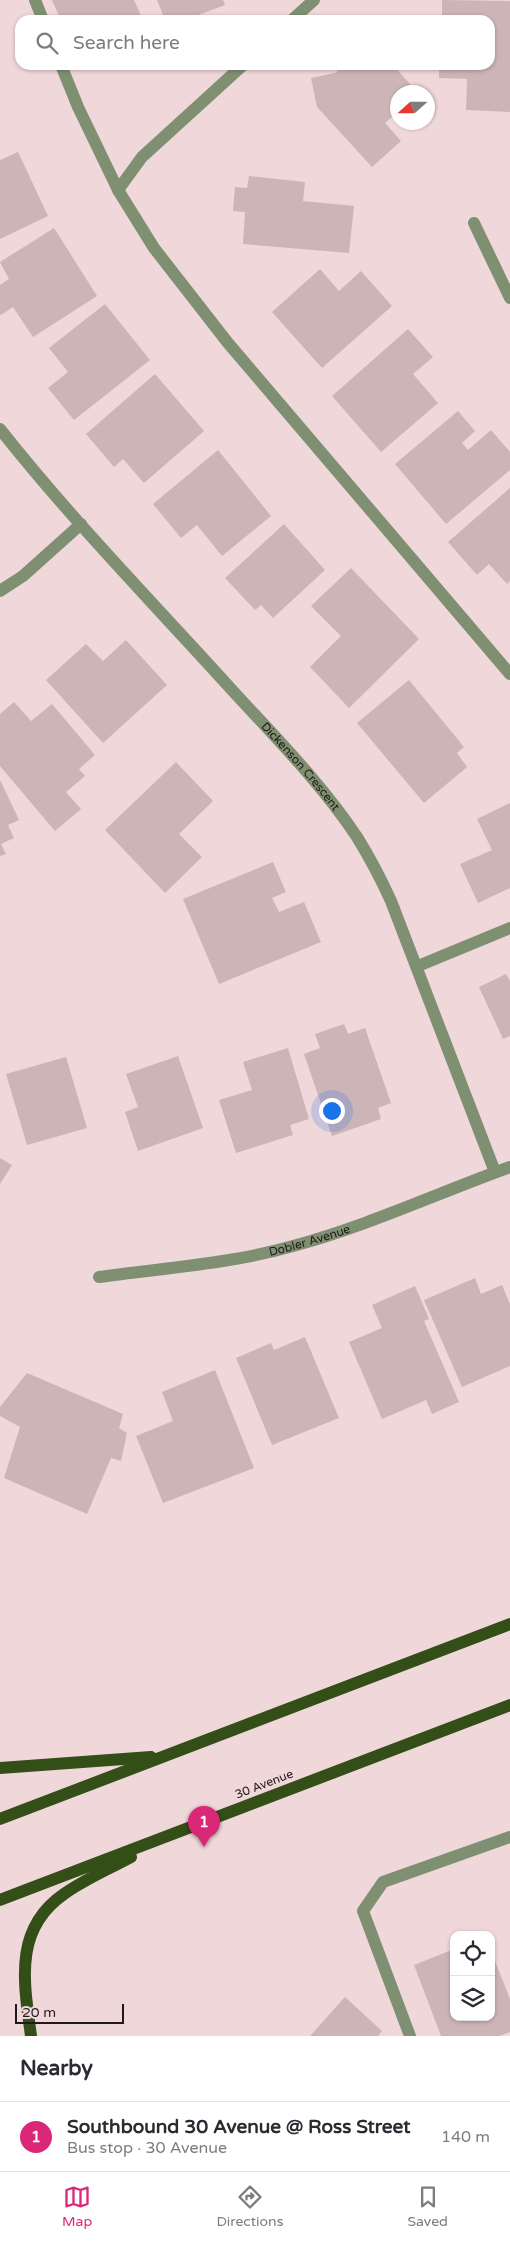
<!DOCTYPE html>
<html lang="en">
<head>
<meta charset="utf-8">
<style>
  body { margin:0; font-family:"Varela Round",sans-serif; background:#f2f2f3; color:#2b2b33 }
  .controls { position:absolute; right:15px; bottom:15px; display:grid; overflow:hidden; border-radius:10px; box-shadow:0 1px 4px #0004 }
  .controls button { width:45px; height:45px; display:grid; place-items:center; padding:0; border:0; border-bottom:1px solid #e1e1e2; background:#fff; color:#2b2b33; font:25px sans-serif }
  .compass { position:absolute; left:390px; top:85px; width:45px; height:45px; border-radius:50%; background:#fff; box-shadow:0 1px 4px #0004; rotate:249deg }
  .scale { position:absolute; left:15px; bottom:12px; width:109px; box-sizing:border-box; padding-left:5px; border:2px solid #21191a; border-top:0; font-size:14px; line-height:18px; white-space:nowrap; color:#21191a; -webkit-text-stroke:4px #f0d7da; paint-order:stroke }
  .you { position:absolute; left:331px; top:1110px; width:18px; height:18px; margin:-12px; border:4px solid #fff; border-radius:50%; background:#1a73e8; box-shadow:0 0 0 8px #1a73e833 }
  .badge { display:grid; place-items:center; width:32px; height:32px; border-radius:50%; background:#db2777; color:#fff; font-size:16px; font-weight:700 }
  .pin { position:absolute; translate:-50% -41px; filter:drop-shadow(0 1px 2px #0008) }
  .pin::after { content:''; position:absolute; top:26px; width:18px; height:15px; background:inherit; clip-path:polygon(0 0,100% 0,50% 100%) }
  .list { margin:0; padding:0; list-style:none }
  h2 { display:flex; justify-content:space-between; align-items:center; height:65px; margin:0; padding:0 20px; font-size:21px }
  h2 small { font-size:16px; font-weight:400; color:#7c7c81 }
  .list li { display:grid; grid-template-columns:32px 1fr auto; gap:15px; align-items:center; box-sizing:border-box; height:70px; padding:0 20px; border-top:1px solid #e1e1e2 }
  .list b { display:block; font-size:19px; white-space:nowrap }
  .list p { margin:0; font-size:16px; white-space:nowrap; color:#7c7c81 }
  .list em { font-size:16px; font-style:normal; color:#7c7c81 }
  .icon { flex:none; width:28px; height:28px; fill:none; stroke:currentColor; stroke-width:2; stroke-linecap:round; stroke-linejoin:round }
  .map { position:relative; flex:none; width:510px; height:2036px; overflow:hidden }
  .search { position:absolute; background:#fff; box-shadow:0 1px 4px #0004; left:15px; right:15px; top:15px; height:55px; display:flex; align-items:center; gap:12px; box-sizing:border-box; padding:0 18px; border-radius:15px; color:#7c7c81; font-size:19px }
  .sheet { height:135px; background:#fff }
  nav { display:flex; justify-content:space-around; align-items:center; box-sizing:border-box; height:70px; border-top:1px solid #e1e1e2; background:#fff; font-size:14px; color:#7c7c81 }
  nav a { display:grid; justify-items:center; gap:2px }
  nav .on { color:#db2777 }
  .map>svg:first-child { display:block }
</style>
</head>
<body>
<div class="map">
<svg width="510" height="2036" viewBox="0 0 510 2036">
  <rect width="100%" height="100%" fill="#f0d7da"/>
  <g fill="#cdb4b7">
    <polygon points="52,0 134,0 143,20 61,20"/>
    <polygon points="157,0 223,0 225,5 185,20 165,20"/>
    <polygon points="442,0 510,1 510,112 466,110 467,79 439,78 439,65 490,65 490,20 442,20"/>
    <polygon points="344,65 393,65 417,92 398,92 398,112 385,123 401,141 372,167 317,107 311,78 335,73"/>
    <polygon points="18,152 48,216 0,239 0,160"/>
    <polygon points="249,176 305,182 303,201 354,206 349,253 243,244 245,212 233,211 235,187 247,188"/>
    <polygon points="54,228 97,296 33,337 13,307 1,315 0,314 0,285 9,279 0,262"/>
    <polygon points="320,269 339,291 361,271 392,306 322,368 272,312"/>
    <polygon points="105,304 150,360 74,420 48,388 68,372 49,348"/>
    <polygon points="408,329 433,357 413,374 438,403 381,452 332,396"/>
    <polygon points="155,374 204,431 144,483 123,459 114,467 86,434"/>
    <polygon points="458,411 475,431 462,443 468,450 491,430 510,452 510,470 446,524 395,464"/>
    <polygon points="218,450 271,516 222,556 197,525 181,538 153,504"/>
    <polygon points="510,488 510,581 507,584 489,564 477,575 448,542"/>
    <polygon points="284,524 325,570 273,618 261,605 255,610 225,578"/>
    <polygon points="351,568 419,639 349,708 310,667 341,636 311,606"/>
    <polygon points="126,640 167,685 103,743 46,680 86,644 103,661"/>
    <polygon points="409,680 464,747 457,753 467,767 424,803 357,723"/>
    <polygon points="14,702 31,721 52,704 95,755 79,769 85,776 66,792 81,809 55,831 0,766 0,714"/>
    <polygon points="176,762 213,801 179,834 202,857 165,893 105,830"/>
    <polygon points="0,780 19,820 8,825 14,838 1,844 6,854 0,856"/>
    <polygon points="510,803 510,888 478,903 460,864 492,850 477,819"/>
    <polygon points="273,862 286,892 272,898 279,912 304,902 321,942 219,984 183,899"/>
    <polygon points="506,974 510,981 510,1036 503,1039 479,987"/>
    <polygon points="344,1024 348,1034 365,1028 391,1103 378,1108 381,1119 332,1136 304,1054 320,1048 315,1034"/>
    <polygon points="288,1048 309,1119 290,1125 293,1135 236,1153 219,1100 252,1090 243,1062"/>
    <polygon points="178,1056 203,1128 138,1151 125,1112 138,1107 126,1074"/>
    <polygon points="66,1057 87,1128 27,1145 6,1074"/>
    <polygon points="0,1158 12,1165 0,1184"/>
    <polygon points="475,1278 481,1294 502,1285 510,1304 510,1366 462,1387 424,1300"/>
    <polygon points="415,1286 429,1319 424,1321 459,1402 432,1414 426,1400 382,1419 349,1342 382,1328 372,1305"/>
    <polygon points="305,1337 339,1418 272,1445 236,1358 271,1343 274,1350"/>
    <polygon points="215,1370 254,1468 163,1503 136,1436 173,1421 162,1392"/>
    <polygon points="27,1373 123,1414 119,1428 127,1433 121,1461 111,1458 87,1514 4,1478 20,1427 0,1416 0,1407"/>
    <polygon points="454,1949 454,2017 491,2017 491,1951 510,1999 510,2032 499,2036 441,2036 414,1965"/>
    <polygon points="345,1997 382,2031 378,2036 310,2036"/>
  </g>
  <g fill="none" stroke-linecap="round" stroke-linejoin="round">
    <g stroke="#7f9072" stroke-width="12">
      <polyline points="35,0 43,20"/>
      <polyline points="292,20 314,0"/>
      <polyline points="61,65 78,107 118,190 154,248 228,343 510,674"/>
      <polyline points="118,190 142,157 243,65"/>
      <polyline points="474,223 510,298"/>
      <path id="s1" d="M0,429c72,91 154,175 232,261 43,47 90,94 125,147 13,21 24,42 34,64l104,271"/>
      <polyline points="0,591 23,576 81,524"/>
      <polyline points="418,966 510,928"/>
      <path id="s2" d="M99,1277c64,-9 131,-13 194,-31 74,-20 145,-53 217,-79"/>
      <polyline points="410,2036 363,1911 383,1882 510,1837"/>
    </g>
    <g stroke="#334f17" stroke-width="12">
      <polyline points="0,1768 151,1757"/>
      <polyline points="0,1819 510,1624"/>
      <polyline points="0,1900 510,1705"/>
      <path d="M31,2036c-7,-53 -18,-107 33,-142 21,-15 45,-25 67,-37"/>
    </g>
  </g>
  <g text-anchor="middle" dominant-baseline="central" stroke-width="5" stroke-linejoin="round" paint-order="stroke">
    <g font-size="12" fill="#21191a" stroke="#f0d7da">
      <text stroke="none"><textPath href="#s1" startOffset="452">Dickenson Crescent</textPath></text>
      <text stroke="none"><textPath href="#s2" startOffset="214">Dobler Avenue</textPath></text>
      <text transform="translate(264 1784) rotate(-21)">30 Avenue</text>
    </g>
  </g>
</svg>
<div class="controls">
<button><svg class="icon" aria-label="locate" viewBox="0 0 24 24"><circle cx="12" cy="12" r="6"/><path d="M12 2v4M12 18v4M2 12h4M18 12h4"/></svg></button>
<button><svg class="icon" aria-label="layers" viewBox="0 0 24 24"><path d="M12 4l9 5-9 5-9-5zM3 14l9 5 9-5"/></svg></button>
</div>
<svg class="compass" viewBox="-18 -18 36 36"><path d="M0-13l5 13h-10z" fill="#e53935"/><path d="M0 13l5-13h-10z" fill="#7c7c81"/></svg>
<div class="scale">20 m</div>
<div class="you"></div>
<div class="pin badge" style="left:204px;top:1847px">1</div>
<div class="search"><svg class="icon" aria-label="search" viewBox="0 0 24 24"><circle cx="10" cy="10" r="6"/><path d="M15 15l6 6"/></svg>Search here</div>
</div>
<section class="sheet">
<h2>Nearby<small></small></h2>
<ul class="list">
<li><span class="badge">1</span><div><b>Southbound 30 Avenue @ Ross Street</b><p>Bus stop · 30 Avenue</p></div><em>140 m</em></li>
</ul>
</section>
<nav>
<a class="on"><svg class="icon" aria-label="map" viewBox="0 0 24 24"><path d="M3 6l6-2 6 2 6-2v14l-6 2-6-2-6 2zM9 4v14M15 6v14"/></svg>Map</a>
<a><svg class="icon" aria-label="directions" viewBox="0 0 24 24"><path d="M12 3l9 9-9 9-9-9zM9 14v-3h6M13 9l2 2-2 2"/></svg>Directions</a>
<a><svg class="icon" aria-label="saved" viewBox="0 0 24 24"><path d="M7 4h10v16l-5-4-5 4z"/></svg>Saved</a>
</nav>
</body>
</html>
